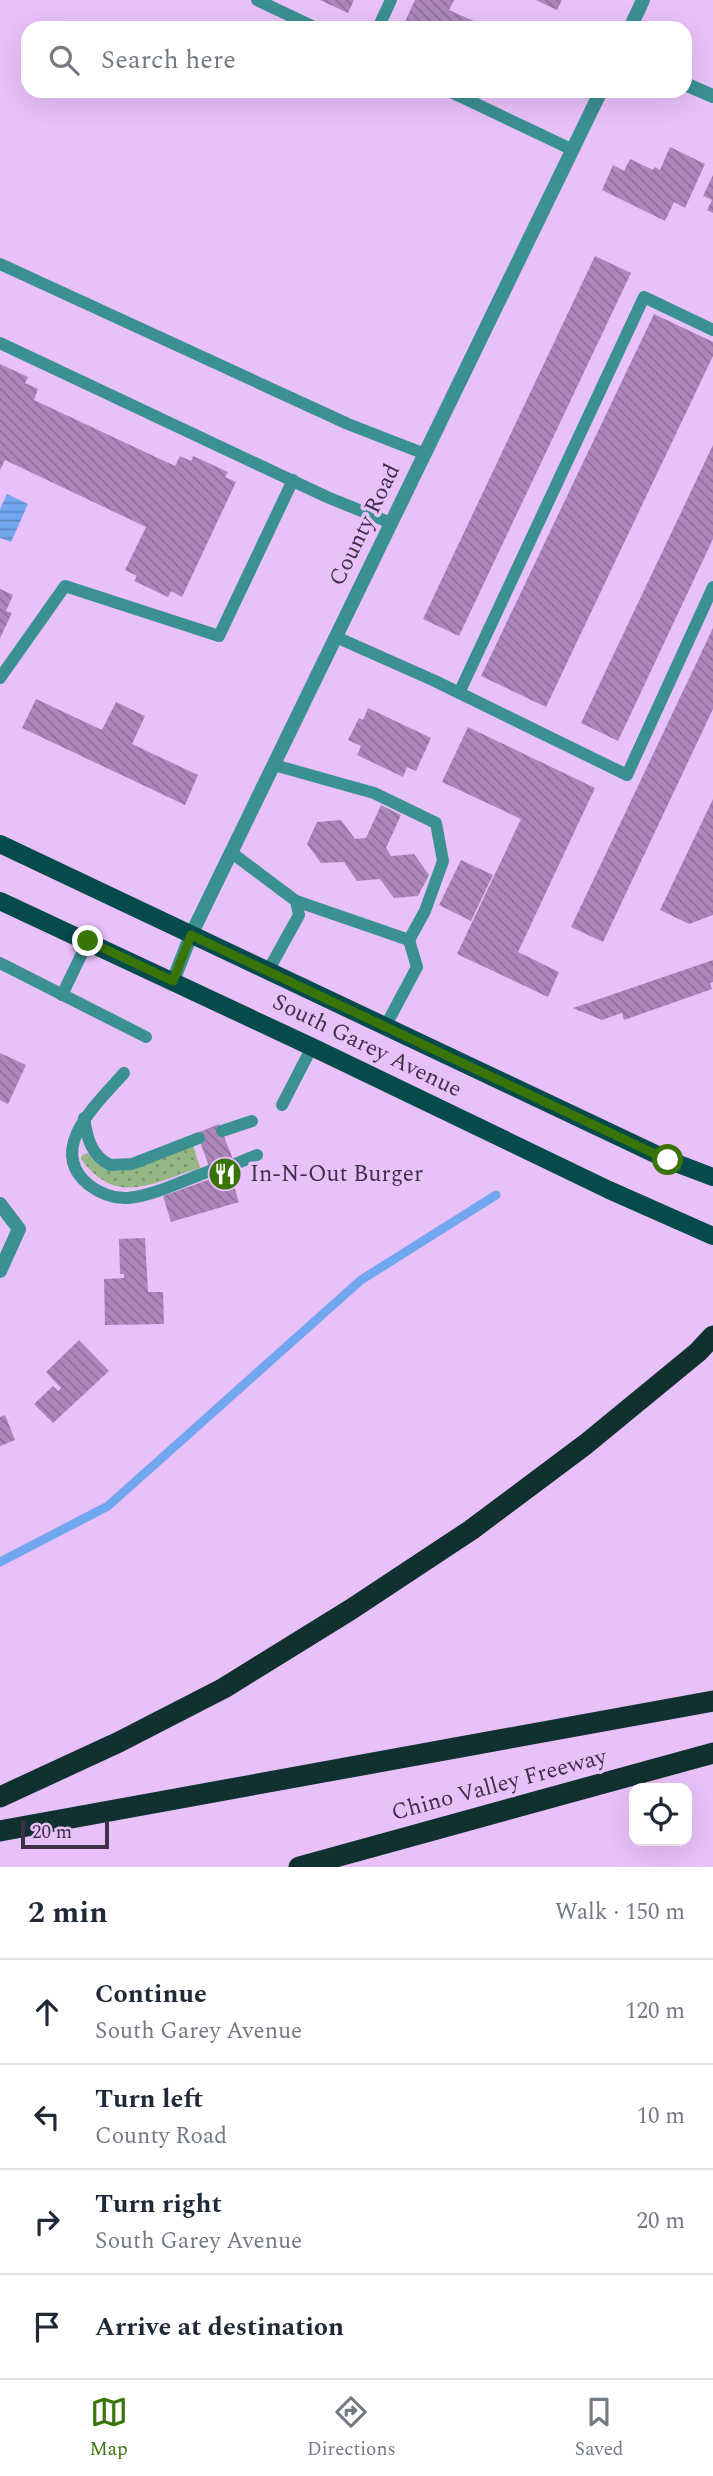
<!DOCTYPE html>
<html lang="en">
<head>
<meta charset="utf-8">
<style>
  body { margin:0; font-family:Spectral,serif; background:#f6f6f7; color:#1f2937 }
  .controls { position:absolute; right:21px; bottom:21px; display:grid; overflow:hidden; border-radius:14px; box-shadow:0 7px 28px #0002 }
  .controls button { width:63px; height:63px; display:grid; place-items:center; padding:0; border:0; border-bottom:2px solid #e0e1e3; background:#fff; color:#1f2937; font:35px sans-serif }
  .scale { position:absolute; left:21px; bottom:18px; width:88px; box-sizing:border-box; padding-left:7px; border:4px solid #403047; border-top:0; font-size:19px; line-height:24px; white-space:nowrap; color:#403047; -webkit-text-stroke:5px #e9c1fa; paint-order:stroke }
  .stop { position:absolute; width:21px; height:21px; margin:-16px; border:5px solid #397409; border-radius:50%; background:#fff }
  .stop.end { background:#397409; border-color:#fff; box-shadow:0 2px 7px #0008 }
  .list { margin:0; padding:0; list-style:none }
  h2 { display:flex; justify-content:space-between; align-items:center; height:91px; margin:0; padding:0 28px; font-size:30px }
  h2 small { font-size:23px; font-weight:400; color:#747a83 }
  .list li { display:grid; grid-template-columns:46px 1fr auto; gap:21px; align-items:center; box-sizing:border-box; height:105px; padding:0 28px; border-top:2px solid #e0e1e3 }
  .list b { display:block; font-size:26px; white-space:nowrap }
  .list p { margin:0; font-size:23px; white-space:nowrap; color:#747a83 }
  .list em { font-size:23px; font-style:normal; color:#747a83 }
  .icon { flex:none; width:38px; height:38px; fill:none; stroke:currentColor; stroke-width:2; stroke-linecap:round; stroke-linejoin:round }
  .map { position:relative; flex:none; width:713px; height:1867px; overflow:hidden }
  .search { position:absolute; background:#fff; box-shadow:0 7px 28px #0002; left:21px; right:21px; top:21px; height:77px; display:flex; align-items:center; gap:18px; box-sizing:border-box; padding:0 24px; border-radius:21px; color:#747a83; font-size:26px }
  .sheet { height:511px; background:#fff }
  nav { display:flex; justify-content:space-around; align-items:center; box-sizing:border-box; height:98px; border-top:2px solid #e0e1e3; background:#fff; font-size:19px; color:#747a83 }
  nav a { display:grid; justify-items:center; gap:4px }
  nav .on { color:#397409 }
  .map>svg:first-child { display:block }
</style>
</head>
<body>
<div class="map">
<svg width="713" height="1867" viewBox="0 0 713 1867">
  <defs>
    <pattern id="grass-dots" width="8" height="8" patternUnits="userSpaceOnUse" patternTransform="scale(1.75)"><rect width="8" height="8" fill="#95b785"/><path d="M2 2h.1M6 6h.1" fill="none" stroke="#7b956f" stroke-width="1.8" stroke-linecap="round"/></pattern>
    <pattern id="water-rules" width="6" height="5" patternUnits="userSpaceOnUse" patternTransform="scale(1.75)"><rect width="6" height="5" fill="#71a7ef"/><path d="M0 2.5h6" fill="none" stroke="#5e88c3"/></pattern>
    <pattern id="building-back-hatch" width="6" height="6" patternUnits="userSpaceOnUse" patternTransform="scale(1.75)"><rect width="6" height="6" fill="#ad87bc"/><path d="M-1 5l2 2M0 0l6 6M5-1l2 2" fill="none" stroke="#8e6f9b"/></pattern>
  </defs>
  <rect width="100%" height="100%" fill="#e9c1fa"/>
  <path fill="url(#grass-dots)" d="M193,1145l7,23c-47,14 -83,40 -119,-9l1,-4 5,-2 19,17 14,1z"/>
  <polygon fill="url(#water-rules)" points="7,494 28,504 11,542 0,538 0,509"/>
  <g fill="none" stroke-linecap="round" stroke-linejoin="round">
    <polyline stroke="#71a7ef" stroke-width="9" points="0,1562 108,1506 361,1280 496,1195"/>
  </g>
  <g fill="url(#building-back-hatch)">
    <polygon points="320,0 354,0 348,13"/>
    <polygon points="415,0 454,0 449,10 489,28 402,28"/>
    <polygon points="536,0 562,0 557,10"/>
    <polygon points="670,147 705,164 685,208 674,202 665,221 602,190 613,165 624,171 630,159 653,170 655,167 660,170"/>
    <polygon points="713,175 713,213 707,210 712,200 703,196"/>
    <polygon points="595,256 631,273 459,636 423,619"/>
    <polygon points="654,314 713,342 713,356 546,707 481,676"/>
    <polygon points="0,364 28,377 25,383 38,389 34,400 175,466 180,456 191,461 193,456 228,472 225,477 236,482 182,597 171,591 168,597 134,581 137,576 125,570 146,527 5,460 0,470"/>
    <polygon points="713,445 713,539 618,741 581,723"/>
    <polygon points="0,589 13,595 6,611 12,613 0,638"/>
    <polygon points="713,628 713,709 603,942 571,927"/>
    <polygon points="36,699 102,730 116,702 145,716 132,744 198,775 185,805 22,728"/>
    <polygon points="368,708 431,738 416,771 407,767 403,777 357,755 361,746 348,740 359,718 363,720"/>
    <polygon points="468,727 595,788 518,952 559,972 548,997 457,954 521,819 442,782"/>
    <polygon points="713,799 713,915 689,924 660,910"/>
    <polygon points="381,805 401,815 386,848 391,856 414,854 429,875 418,896 394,898 380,879 357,881 344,862 321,863 307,844 317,822 341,820 355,839 366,838"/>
    <polygon points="461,860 493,875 471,921 439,905"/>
    <polygon points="713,960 713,982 710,983 712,989 624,1020 622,1013 602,1020 573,1008"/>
    <polygon points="0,1053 26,1065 8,1104 0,1100"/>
    <polygon points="219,1124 240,1177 232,1180 239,1202 171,1222 163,1196 213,1178 197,1133"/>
    <polygon points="145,1238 148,1292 163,1292 164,1324 105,1325 104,1279 124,1278 124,1274 120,1274 119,1239"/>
    <polygon points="79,1340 109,1371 53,1423 34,1404 53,1386 58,1391 61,1388 46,1372"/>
    <polygon points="5,1415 15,1440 0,1446 0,1417"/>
  </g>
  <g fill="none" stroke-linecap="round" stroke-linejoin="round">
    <g stroke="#3b9091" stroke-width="12">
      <polyline points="257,0 316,28"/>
      <polyline points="378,28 391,0"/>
      <polyline points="449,91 573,150"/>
      <polyline points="0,264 348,424 425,454"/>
      <polyline points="0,343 327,497 391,523"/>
      <polyline points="336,637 435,681 627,775 713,587"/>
      <polyline points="0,678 65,586 219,636 293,480"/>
      <polyline points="459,693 644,297 713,330"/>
      <polyline points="274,765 374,793 436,823 443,861 425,911 409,940"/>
      <polyline points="232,853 296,901 299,915 268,971"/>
      <polyline points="296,901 409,940 417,967 385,1027"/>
      <polyline points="0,963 146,1037"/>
      <polyline points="62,995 88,941"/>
      <path d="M124,1073c-24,28 -80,76 -35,112 12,9 24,14 39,13 28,-3 56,-18 82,-27"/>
      <polyline points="282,1105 312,1047"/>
      <path d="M84,1118c3,20 7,37 26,47l22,-1 67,-26"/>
      <polyline points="222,1131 252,1121"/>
      <polyline points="235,1164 257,1155"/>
    </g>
    <polyline stroke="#3b9091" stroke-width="14" points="685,84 713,96"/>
    <g stroke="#3b9091" stroke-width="14">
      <polyline points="630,28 643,0"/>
      <polyline points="173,981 191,935 601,91"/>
      <polyline points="0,1204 19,1229 0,1271"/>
    </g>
    <g stroke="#064a4b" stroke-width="18">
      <polyline points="0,844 668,1160 713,1177"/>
      <polyline points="0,901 312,1047 609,1190 713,1236"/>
    </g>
    <g stroke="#113030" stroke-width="21">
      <polyline points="0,1797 119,1742 224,1688 350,1610 471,1530 586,1444 698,1352 713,1336"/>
      <polyline points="0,1831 713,1701"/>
      <polyline points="299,1867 713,1753"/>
    </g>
  </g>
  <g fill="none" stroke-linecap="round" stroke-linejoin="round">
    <polyline stroke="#397409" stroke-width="9" points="88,941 173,981 191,935 668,1160"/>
  </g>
  <defs>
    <symbol id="restaurant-disc" viewBox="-11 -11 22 22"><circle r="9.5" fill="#397409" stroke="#e9c1fa"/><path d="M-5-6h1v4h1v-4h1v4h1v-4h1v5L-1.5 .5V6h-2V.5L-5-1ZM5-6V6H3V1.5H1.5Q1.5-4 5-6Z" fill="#fff"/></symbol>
  </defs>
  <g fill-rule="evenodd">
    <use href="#restaurant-disc" x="206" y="1155" width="38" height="38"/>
  </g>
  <g text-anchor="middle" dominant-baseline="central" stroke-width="7" stroke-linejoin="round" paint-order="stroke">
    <g font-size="23" fill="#403047" stroke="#e9c1fa">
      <text transform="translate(365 525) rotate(-64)">County Road</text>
      <text transform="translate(367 1046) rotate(26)">South Garey Avenue</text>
      <text transform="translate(499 1785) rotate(-15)">Chino Valley Freeway</text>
    </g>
    <g font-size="23" fill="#403047" stroke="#e9c1fa" text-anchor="start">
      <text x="250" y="1174">In-N-Out Burger</text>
    </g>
  </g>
</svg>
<div class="controls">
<button><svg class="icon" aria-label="locate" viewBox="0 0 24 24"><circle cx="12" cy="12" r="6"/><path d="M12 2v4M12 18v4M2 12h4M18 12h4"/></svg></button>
</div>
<div class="scale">20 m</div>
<div class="stop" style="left:668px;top:1160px"></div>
<div class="stop end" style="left:88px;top:941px"></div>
<div class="search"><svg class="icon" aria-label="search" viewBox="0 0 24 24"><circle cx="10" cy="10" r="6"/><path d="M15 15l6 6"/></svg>Search here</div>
</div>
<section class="sheet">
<h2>2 min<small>Walk · 150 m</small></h2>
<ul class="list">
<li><svg class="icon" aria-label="ahead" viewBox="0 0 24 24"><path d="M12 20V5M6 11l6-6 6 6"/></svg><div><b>Continue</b><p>South Garey Avenue</p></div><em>120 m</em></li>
<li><svg class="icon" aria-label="left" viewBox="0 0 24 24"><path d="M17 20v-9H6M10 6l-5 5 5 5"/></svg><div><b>Turn left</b><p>County Road</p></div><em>10 m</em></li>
<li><svg class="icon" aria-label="right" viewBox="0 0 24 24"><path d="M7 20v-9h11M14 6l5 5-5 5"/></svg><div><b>Turn right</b><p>South Garey Avenue</p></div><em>20 m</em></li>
<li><svg class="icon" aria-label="arrive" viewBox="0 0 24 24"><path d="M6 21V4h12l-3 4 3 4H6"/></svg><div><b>Arrive at destination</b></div></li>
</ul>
</section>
<nav>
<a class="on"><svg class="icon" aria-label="map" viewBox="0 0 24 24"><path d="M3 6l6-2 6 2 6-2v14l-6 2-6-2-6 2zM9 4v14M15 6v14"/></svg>Map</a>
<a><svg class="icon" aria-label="directions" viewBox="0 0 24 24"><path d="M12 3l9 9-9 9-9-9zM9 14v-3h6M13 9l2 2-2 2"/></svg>Directions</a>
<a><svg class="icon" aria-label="saved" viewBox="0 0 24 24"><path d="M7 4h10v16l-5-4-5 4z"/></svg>Saved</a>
</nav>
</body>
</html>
